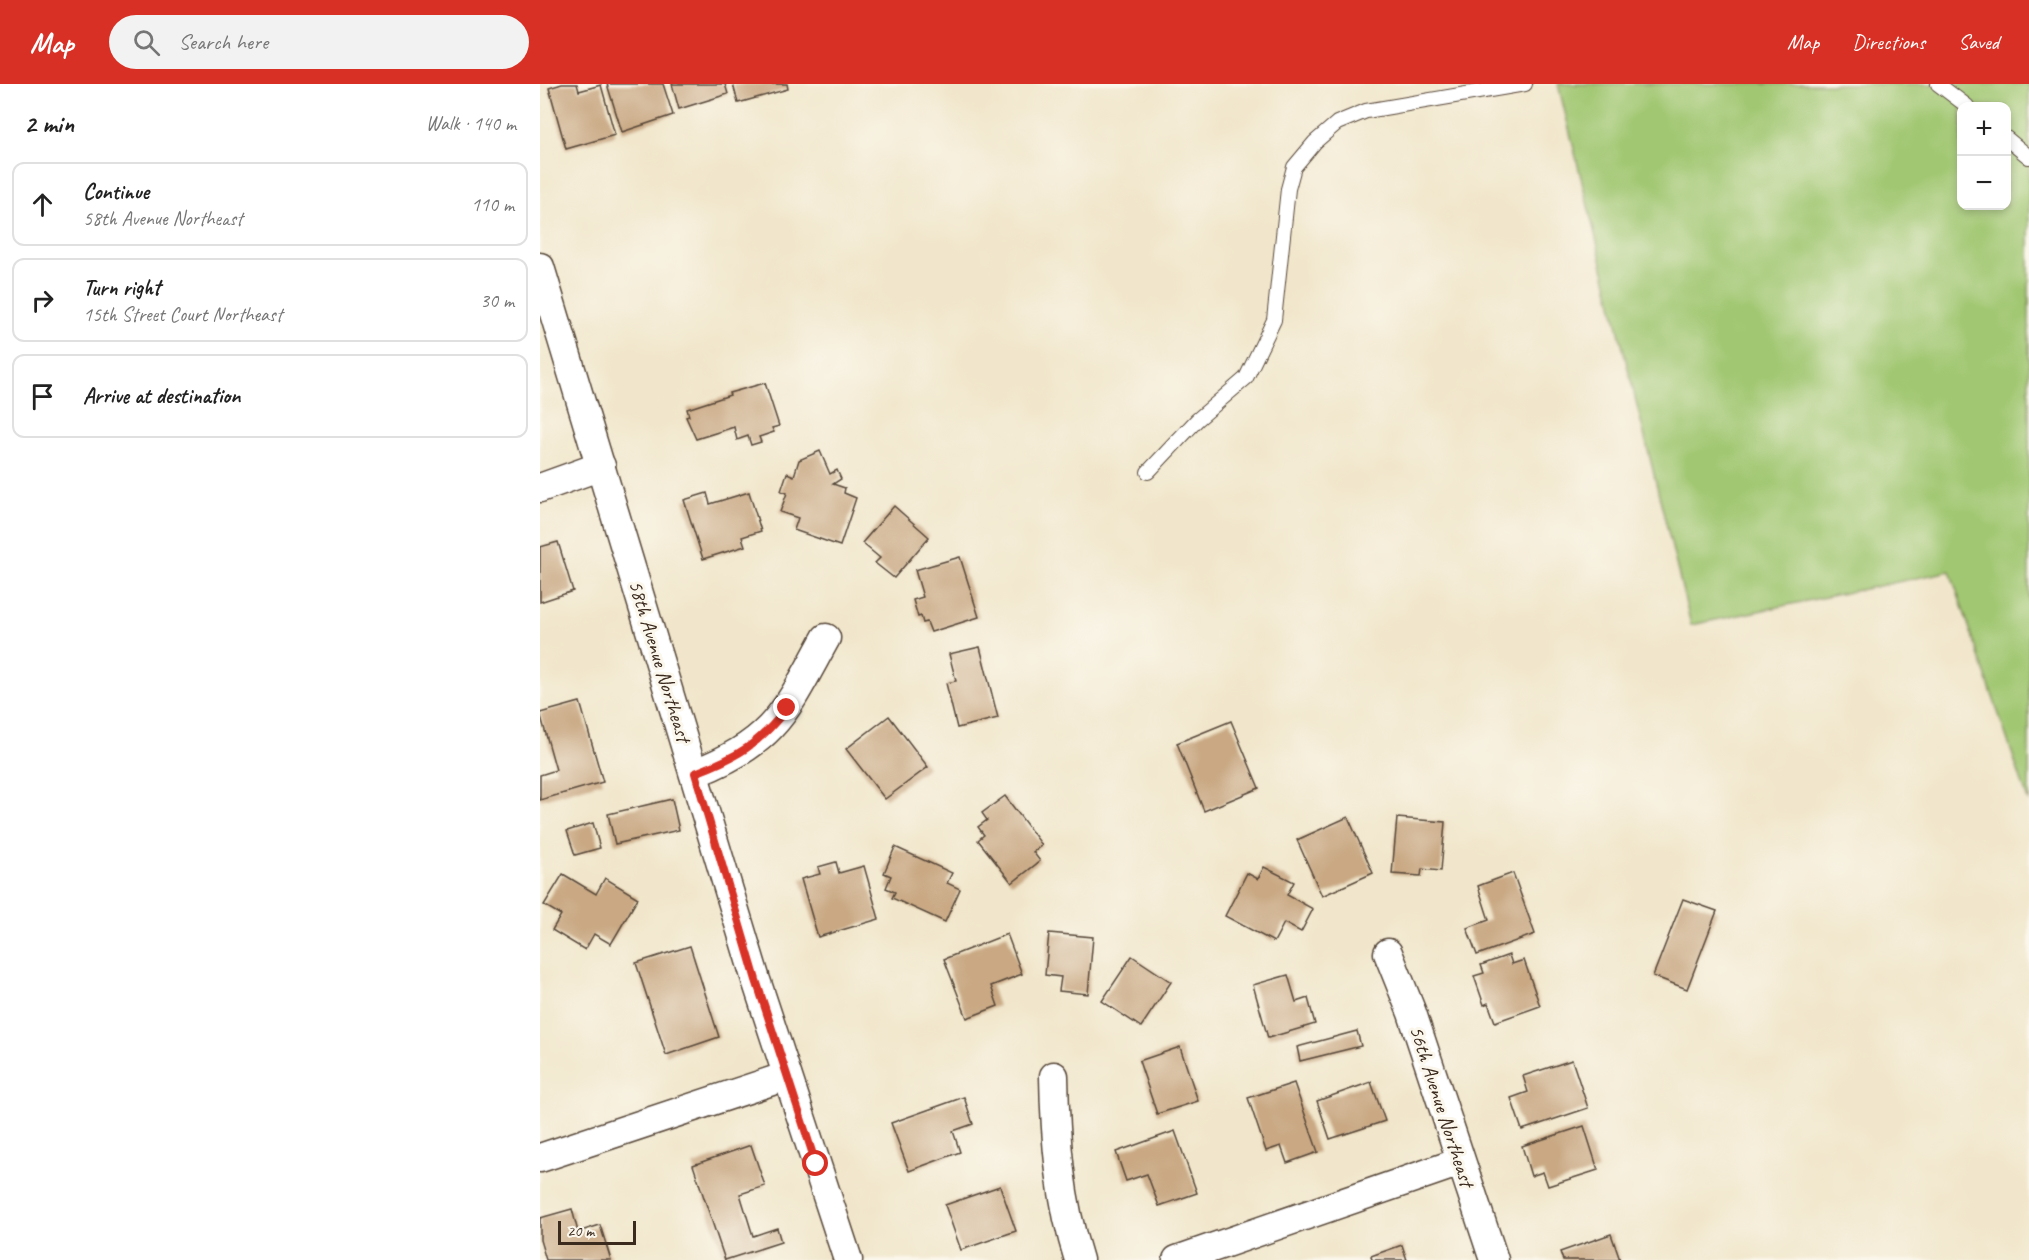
<!DOCTYPE html>
<html lang="en">
<head>
<meta charset="utf-8">
<style>
  body { margin:0; font-family:Caveat,sans-serif; background:#f2f2f2; color:#222 }
  .controls { position:absolute; right:18px; top:18px; display:grid; overflow:hidden; border-radius:12px; box-shadow:0 3px 9px #0003 }
  .controls button { width:54px; height:54px; display:grid; place-items:center; padding:0; border:0; border-bottom:2px solid #e0e0e0; background:#fff; color:#222; font:30px sans-serif }
  .scale { position:absolute; left:18px; bottom:15px; width:78px; box-sizing:border-box; padding-left:6px; border:3px solid #3b2a1e; border-top:0; font-size:16px; line-height:21px; white-space:nowrap; color:#3b2a1e; -webkit-text-stroke:4px #fbf7ec; paint-order:stroke }
  .stop { position:absolute; width:18px; height:18px; margin:-14px; border:4px solid #d93025; border-radius:50%; background:#fff }
  .stop.end { background:#d93025; border-color:#fff; box-shadow:0 2px 6px #0008 }
  .list { margin:0; padding:0; list-style:none }
  h2 { display:flex; justify-content:space-between; align-items:center; height:78px; margin:0; padding:0 24px; font-size:26px }
  h2 small { font-size:20px; font-weight:400; color:#767676 }
  .list li { display:grid; grid-template-columns:39px 1fr auto; gap:18px; align-items:center; box-sizing:border-box; height:84px; margin:0 12px 12px; padding:0 12px; border:2px solid #e0e0e0; border-radius:12px }
  .list b { display:block; font-size:22px; white-space:nowrap }
  .list p { margin:0; font-size:20px; white-space:nowrap; color:#767676 }
  .list em { font-size:20px; font-style:normal; color:#767676 }
  .icon { flex:none; width:33px; height:33px; fill:none; stroke:currentColor; stroke-width:2; stroke-linecap:round; stroke-linejoin:round }
  .map { position:relative; flex:none; width:1489px; height:1176px; overflow:hidden }
  header { display:flex; align-items:center; gap:36px; box-sizing:border-box; height:84px; padding:0 30px; background:#d93025; color:#fff }
  header strong { font-size:28px }
  nav { display:flex; gap:33px; margin-inline-start:auto; font-size:21px }
  .search { width:420px; height:54px; background:#f2f2f2; display:flex; align-items:center; gap:15px; box-sizing:border-box; padding:0 21px; border-radius:33px; color:#767676; font-size:22px }
  main { display:flex }
  aside { flex:1; background:#fff }
  .map>svg:first-child { display:block }
</style>
</head>
<body>
<header>
<strong>Map</strong>
<div class="search"><svg class="icon" aria-label="search" viewBox="0 0 24 24"><circle cx="10" cy="10" r="6"/><path d="M15 15l6 6"/></svg>Search here</div>
<nav><a>Map</a><a>Directions</a><a>Saved</a></nav>
</header>
<main>
<aside>
<h2>2 min<small>Walk · 140 m</small></h2>
<ul class="list">
<li><svg class="icon" aria-label="ahead" viewBox="0 0 24 24"><path d="M12 20V5M6 11l6-6 6 6"/></svg><div><b>Continue</b><p>58th Avenue Northeast</p></div><em>110 m</em></li>
<li><svg class="icon" aria-label="right" viewBox="0 0 24 24"><path d="M7 20v-9h11M14 6l5 5-5 5"/></svg><div><b>Turn right</b><p>15th Street Court Northeast</p></div><em>30 m</em></li>
<li><svg class="icon" aria-label="arrive" viewBox="0 0 24 24"><path d="M6 21V4h12l-3 4 3 4H6"/></svg><div><b>Arrive at destination</b></div></li>
</ul>
</aside>
<div class="map">
<svg width="1489" height="1176" viewBox="0 0 1489 1176">
  <rect width="100%" height="100%" fill="#fbf7ec"/>
  <filter id="ink" filterUnits="userSpaceOnUse"><feTurbulence type="fractalNoise" baseFrequency=".0167" numOctaves="2"/><feDisplacementMap in="SourceGraphic" scale="12" xChannelSelector="R" yChannelSelector="G"/><feConvolveMatrix kernelMatrix="1 2 1 2 8 2 1 2 1" color-interpolation-filters="sRGB"/></filter>
  <filter id="wash" filterUnits="userSpaceOnUse"><feTurbulence type="fractalNoise" baseFrequency=".008" numOctaves="4" result="noise"/><feDisplacementMap in="SourceGraphic" scale="24" xChannelSelector="R" yChannelSelector="G"/><feGaussianBlur stdDeviation="1.35" result="paint"/><feColorMatrix in="noise" values="0 0 0 0 0 0 0 0 0 0 0 0 0 0 0 0 0 1.4 0 .05"/><feComposite in="paint" operator="in"/></filter>
  <g filter="url(#wash)">
    <rect width="100%" height="100%" fill="#f1e6cb"/>
    <path fill="#a1c772" stroke="#6e7848" stroke-width="1.5" fill-rule="evenodd" d="M1018,0h471v719l-79,-232 -259,54zM1422,22h44v100h-44z"/>
    <g id="blocks">
      <g fill="#c9a883">
        <polygon points="22,0 37,0 39,7 61,1 75,51 26,65 9,4"/>
        <polygon points="67,0 123,0 133,31 82,48"/>
        <polygon points="132,0 185,0 188,10 139,25"/>
        <polygon points="193,0 247,0 248,5 198,19"/>
        <polygon points="225,299 239,342 232,344 234,348 219,353 221,358 211,361 208,352 197,356 194,343 156,355 146,333 149,332 147,325 190,311 189,309"/>
        <polygon points="280,367 290,390 297,386 301,395 293,400 305,404 304,409 316,414 300,462 254,446 258,434 240,428 247,409 241,407 247,389 254,392 259,376"/>
        <polygon points="209,408 221,447 202,453 205,462 163,475 144,416 167,409 170,420"/>
        <polygon points="354,422 389,453 354,494 335,479 340,474 322,459"/>
        <polygon points="18,458 33,507 0,518 0,463"/>
        <polygon points="420,473 439,533 391,548 387,538 383,539 381,532 378,533 373,516 383,513 375,486"/>
        <polygon points="440,563 458,634 417,644 406,599 416,597 409,570"/>
        <polygon points="40,618 63,698 0,716 0,691 16,686 0,629"/>
        <polygon points="349,632 388,683 345,715 306,665"/>
        <polygon points="691,637 719,704 664,727 637,659"/>
        <polygon points="465,712 502,761 493,768 500,777 472,799 438,756 444,751 438,743 447,736 442,729"/>
        <polygon points="132,715 139,746 75,760 68,730"/>
        <polygon points="808,733 833,789 782,812 757,756"/>
        <polygon points="857,734 905,738 901,787 882,785 881,792 852,790"/>
        <polygon points="53,739 60,764 35,771 27,747"/>
        <polygon points="355,763 412,789 407,799 420,805 405,838 352,814 355,808 346,804 351,792 344,789"/>
        <polygon points="296,778 299,789 324,782 339,835 278,853 261,795 280,790 278,783"/>
        <polygon points="724,783 754,798 747,811 773,825 761,848 744,839 734,858 685,832 707,789 718,795"/>
        <polygon points="973,789 995,850 937,871 927,844 949,836 938,802"/>
        <polygon points="23,790 56,810 65,794 98,814 71,860 54,850 45,866 12,846 21,831 4,821"/>
        <polygon points="1143,815 1177,827 1147,905 1113,892"/>
        <polygon points="509,849 553,853 548,910 519,907 521,893 505,891"/>
        <polygon points="467,850 482,890 451,902 458,922 427,934 404,875"/>
        <polygon points="150,862 179,953 126,971 96,879"/>
        <polygon points="969,871 972,880 984,876 1000,922 955,938 948,919 944,921 934,892 944,889 941,881"/>
        <polygon points="592,872 631,898 601,943 562,917"/>
        <polygon points="748,891 756,918 768,914 775,940 728,954 713,901"/>
        <polygon points="817,947 821,962 760,977 757,963"/>
        <polygon points="640,963 658,1017 617,1030 599,977"/>
        <polygon points="1032,976 1048,1024 982,1046 971,1014 988,1008 983,992"/>
        <polygon points="831,998 845,1037 790,1055 777,1017"/>
        <polygon points="754,999 778,1068 747,1079 741,1062 726,1067 708,1014"/>
        <polygon points="424,1013 433,1040 413,1047 420,1068 369,1087 351,1039"/>
        <polygon points="1044,1042 1058,1086 1008,1102 1003,1088 991,1092 982,1062"/>
        <polygon points="635,1047 657,1109 619,1122 607,1090 586,1097 576,1068"/>
        <polygon points="211,1061 225,1102 200,1110 213,1152 237,1144 241,1158 185,1176 153,1081"/>
        <polygon points="460,1102 476,1147 421,1166 405,1121"/>
        <polygon points="32,1125 38,1148 60,1141 71,1176 6,1176 0,1156 0,1134"/>
        <polygon points="1071,1150 1080,1176 1023,1176 1020,1168"/>
        <polygon points="862,1161 867,1176 832,1176 831,1172"/>
      </g>
    </g>
  </g>
  <g filter="url(#ink)">
    <use href="#blocks" fill-opacity="0" stroke="#564638" stroke-width="1.5"/>
    <g fill="none" stroke-linecap="round" stroke-linejoin="round">
      <defs>
        <g id="lane">
          <polyline points="1398,0 1427,22"/>
          <polyline points="1466,54 1489,73"/>
          <polyline points="608,388 657,336 706,294 734,236 748,105 754,83 775,58 797,39 826,27 985,0"/>
        </g>
        <g id="street">
          <polyline points="0,183 216,896 308,1176"/>
          <polyline points="0,404 61,382"/>
          <path d="M155,689c81,-31 91,-63 131,-135"/>
          <polyline points="848,869 872,929 954,1176"/>
          <path d="M514,992c1,62 6,125 25,184"/>
          <polyline points="0,1074 247,992"/>
          <polyline points="637,1176 920,1078"/>
        </g>
      </defs>
      <use href="#lane" stroke="#564638" stroke-width="16"/>
      <use href="#street" stroke="#564638" stroke-width="31"/>
      <use href="#lane" stroke="#fff" stroke-width="14"/>
      <use href="#street" stroke="#fff" stroke-width="28"/>
    </g>
  </g>
  <g fill="none" stroke-linecap="round" stroke-linejoin="round" filter="url(#ink)">
    <path stroke="#d93025" stroke-width="8" d="M247,624c-28,36 -49,49 -92,65l61,207 60,184"/>
  </g>
  <g text-anchor="middle" dominant-baseline="central" stroke-width="6" stroke-linejoin="round" paint-order="stroke">
    <g font-size="21" fill="#3b2a1e" stroke="#fbf7ec">
      <text transform="translate(120 577) rotate(73)">58th Avenue Northeast</text>
      <text transform="translate(902 1022) rotate(72)">56th Avenue Northeast</text>
    </g>
  </g>
</svg>
<div class="controls">
<button>+</button>
<button>−</button>
</div>
<div class="scale">20 m</div>
<div class="stop" style="left:276px;top:1080px"></div>
<div class="stop end" style="left:247px;top:624px"></div>
</div>
</main>
</body>
</html>
